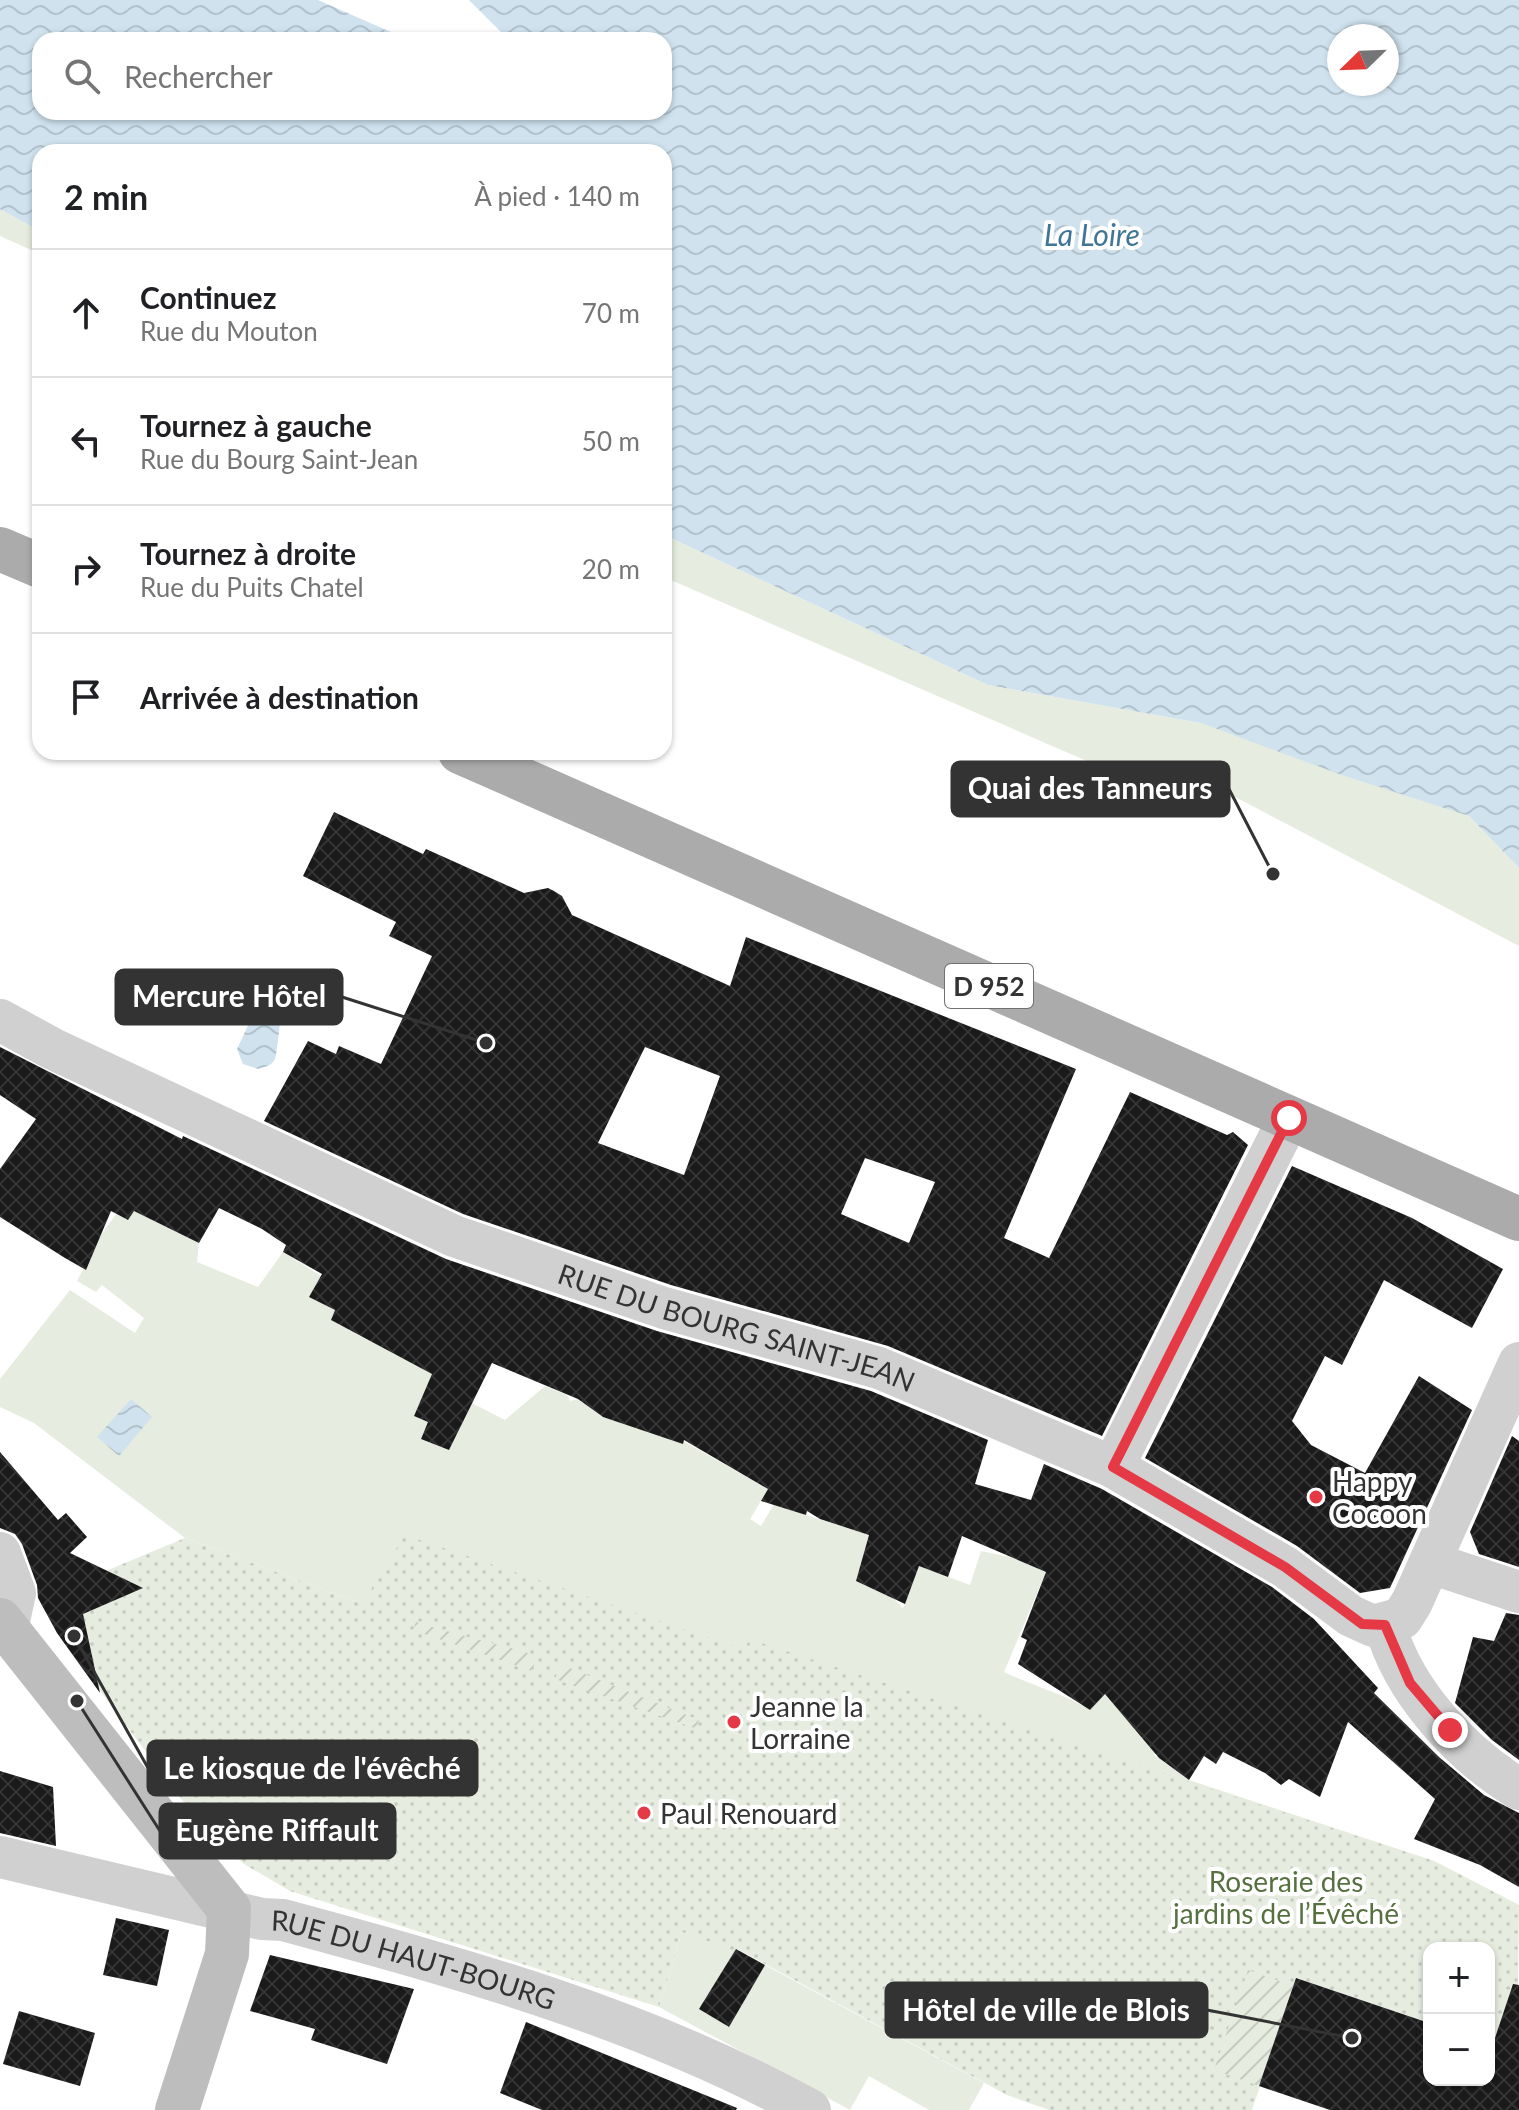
<!DOCTYPE html>
<html lang="fr">
<head>
<meta charset="utf-8">
<style>
  body { margin:0; font-family:Lato,sans-serif; background:#f6f6f6; color:#202124 }
  .controls { position:absolute; right:24px; bottom:24px; display:grid; overflow:hidden; border-radius:16px; box-shadow:0 2px 6px #0004 }
  .controls button { width:72px; height:72px; display:grid; place-items:center; padding:0; border:0; border-bottom:2px solid #e0e0e0; background:#fff; color:#202124; font:40px sans-serif }
  .compass { position:absolute; left:1327px; top:24px; width:72px; height:72px; border-radius:50%; background:#fff; box-shadow:0 2px 6px #0004; rotate:247deg }
  .stop { position:absolute; width:24px; height:24px; margin:-18px; border:6px solid #e63946; border-radius:50%; background:#fff }
  .stop.end { background:#e63946; border-color:#fff; box-shadow:0 2px 8px #0008 }
  .list { margin:0; padding:0; list-style:none }
  h2 { display:flex; justify-content:space-between; align-items:center; height:104px; margin:0; padding:0 32px; font-size:34px }
  h2 small { font-size:26px; font-weight:400; color:#757577 }
  .list li { display:grid; grid-template-columns:52px 1fr auto; gap:24px; align-items:center; box-sizing:border-box; height:128px; padding:0 32px; border-top:2px solid #e0e0e0 }
  .list b { display:block; font-size:30px; white-space:nowrap }
  .list p { margin:0; font-size:26px; white-space:nowrap; color:#757577 }
  .list em { font-size:26px; font-style:normal; color:#757577 }
  .icon { flex:none; width:44px; height:44px; fill:none; stroke:currentColor; stroke-width:2; stroke-linecap:round; stroke-linejoin:round }
  .map { position:relative; flex:none; width:1519px; height:2110px; overflow:hidden }
  .search { position:absolute; background:#fff; box-shadow:0 2px 6px #0004; left:32px; top:32px; width:640px; height:88px; display:flex; align-items:center; gap:20px; box-sizing:border-box; padding:0 28px; border-radius:24px; color:#757577; font-size:30px }
  .panel { position:absolute; background:#fff; box-shadow:0 2px 6px #0004; left:32px; top:144px; width:640px; height:616px; border-radius:24px }
  .map>svg:first-child { display:block }
</style>
</head>
<body>
<div class="map">
<svg width="1519" height="2110" viewBox="0 0 1519 2110">
  <defs>
    <pattern id="park-dots" width="8" height="8" patternUnits="userSpaceOnUse" patternTransform="scale(2)"><rect width="8" height="8" fill="#e6ecdf"/><path d="M2 2h.1M6 6h.1" fill="none" stroke="#c6cbc0" stroke-width="1.8" stroke-linecap="round"/></pattern>
    <pattern id="garden-furrows" width="10" height="10" patternUnits="userSpaceOnUse" patternTransform="scale(2)"><rect width="10" height="10" fill="#e6ecdf"/><path d="M-1 1l2-2M0 10L10 0M9 11l2-2" fill="none" stroke="#c6cbc0"/></pattern>
    <pattern id="water-waves" width="16" height="10" patternUnits="userSpaceOnUse" patternTransform="scale(2)"><rect width="16" height="10" fill="#cfe2ee"/><path d="M0 5q4-4 8 0t8 0" fill="none" stroke="#b2c2cd"/></pattern>
    <pattern id="building-cross-hatch" width="8" height="8" patternUnits="userSpaceOnUse" patternTransform="scale(2)"><rect width="8" height="8" fill="#1a1a1a"/><path d="M0 0l8 8M0 8l8-8" fill="none" stroke="#333"/></pattern>
  </defs>
  <rect width="100%" height="100%" fill="#fff"/>
  <g fill="#e6ecdf">
    <polygon points="0,209 40,231 40,254 0,236"/>
    <polygon points="664,535 988,685 1201,723 1469,816 1519,868 1519,946 1203,780 1181,802 664,577"/>
    <path d="M136,1207l63,35 -2,20 61,25 25,-35 38,24 -12,21 26,13 -4,10 36,20 79,5 -32,71 12,5 6,-12 -2,24 -6,-3 -3,9 28,11 23,-47 33,17 40,-34 22,9 3,6 8,-2 24,18 67,16 99,56 -18,30 11,7 18,-30 27,19 63,20 -13,46 38,18 9,9 16,-42 51,19 11,-34 29,6 36,15 -42,100c29,14 59,21 86,38l18,-21 53,29 -20,19 17,12 -4,6 35,25 245,81 85,44 -769,-265 -4,11 -384,-47 -177,-66 -151,-115 -34,-16v-28l70,-89 65,43 9,-15 -42,-33 -6,7 -19,-11 24,-46 15,-21 12,6z"/>
    <polygon points="682,1932 722,1946 729,1961 700,2009 728,2027 765,1965 984,2083 969,2110 929,2110 869,2076 850,2110 659,2007"/>
  </g>
  <polygon fill="url(#park-dots)" points="405,1535 745,1650 749,1639 1434,1861 1519,1905 1517,2063 1489,2053 1489,1948 1429,1948 1429,2023 1296,1978 1252,2110 1049,2110 1007,2095 737,1949 729,1961 721,1946 682,1932 659,2007 290,1891 244,1864 201,1825 68,1648 96,1575 185,1538 362,1604"/>
  <g fill="url(#garden-furrows)">
    <path d="M416,1622c40,13 81,21 121,34l-5,15 -119,-41z"/>
    <polygon points="560,1664 699,1720 697,1729 555,1679"/>
    <polygon points="1248,1970 1293,1986 1259,2086 1214,2070"/>
  </g>
  <g fill="url(#water-waves)" fill-rule="evenodd">
    <path d="M0,0h318l91,40h-369v72h533l14,6 -5,-6h82v-72h-155l-40,-40h1050v868l-50,-52 -130,-42 -138,-51 -213,-38 -324,-150v-383h-624v79l-40,-22zM1387,36v48h-48v-48z"/>
    <path d="M264,998l18,7c-1,8 -5,49 -7,54 -3,7 -11,8 -17,10l-15,-5 -6,-15 23,-49z"/>
    <polygon points="131,1399 152,1417 119,1456 97,1437"/>
  </g>
  <g fill="url(#building-cross-hatch)" fill-rule="evenodd">
    <path d="M334,812l89,42 3,-5 98,44 24,-5 6,3 8,5 10,19 158,71 16,-49 330,132 -72,169 45,20 81,-166 97,43 6,-3 15,13 -146,291 -214,-90 -217,-61 -208,-71 -199,-93 44,-80 28,13 3,-8 42,18 51,-108 -43,-20 7,-14 -93,-46zM645,1047l75,29 -36,99 -86,-32zM865,1158l70,24 -26,61 -68,-29z"/>
    <polygon points="0,1047 182,1139 183,1136 446,1259 657,1331 871,1391 988,1440 975,1484 1031,1500 1044,1464 1102,1489 1272,1587 1314,1619 1378,1688 1374,1693 1439,1757 1484,1795 1519,1813 1519,1887 1480,1865 1414,1839 1435,1799 1348,1722 1320,1797 1289,1779 1281,1785 1265,1773 1223,1752 1216,1764 1204,1756 1189,1780 1159,1758 1105,1694 1090,1710 1018,1664 1027,1640 1021,1637 1046,1572 962,1536 948,1577 919,1566 905,1604 856,1581 869,1535 820,1519 807,1511 806,1515 761,1501 768,1489 684,1440 683,1444 603,1417 578,1399 492,1363 449,1450 421,1439 428,1422 414,1416 432,1374 331,1320 335,1310 309,1297 322,1274 283,1252 286,1245 262,1229 219,1208 199,1243 134,1211 128,1220 111,1211 86,1270 65,1258 0,1217 0,1169 36,1119 0,1095"/>
    <polygon points="1292,1166 1412,1218 1503,1269 1472,1328 1384,1280 1342,1365 1325,1356 1292,1421 1311,1445 1365,1473 1419,1376 1472,1410 1390,1588 1360,1593 1297,1546 1145,1458"/>
    <polygon points="1512,1436 1519,1441 1519,1567 1479,1554 1470,1532"/>
    <polygon points="0,1452 58,1520 66,1513 87,1537 70,1553 143,1588 83,1614 100,1693 57,1633 38,1598 37,1585 22,1544 15,1534 0,1528"/>
    <polygon points="1506,1613 1519,1615 1519,1760 1492,1740 1455,1703 1473,1637 1494,1641"/>
    <polygon points="0,1771 53,1787 56,1846 0,1833"/>
    <polygon points="116,1918 169,1930 157,1986 103,1975"/>
    <polygon points="736,1949 765,1965 729,2027 699,2009"/>
    <polygon points="270,1955 414,1989 387,2064 311,2040 315,2029 250,2011"/>
    <polygon points="1296,1978 1429,2023 1429,2080 1489,2080 1489,2056 1513,1984 1519,1985 1519,2110 1330,2110 1259,2086"/>
    <polygon points="19,2011 95,2033 80,2086 3,2064"/>
    <polygon points="526,2022 737,2108 736,2110 542,2110 500,2093"/>
  </g>
  <g fill="none" stroke-linecap="round" stroke-linejoin="round">
    <g stroke="#d0d0d0" stroke-width="42">
      <path id="s1" d="M0,1020l53,29 401,187 210,72 215,60 234,99 172,100 66,49 22,10 29,-8 10,-16 107,-239"/>
      <polyline points="1113,1467 1289,1118"/>
      <polyline points="0,1553 15,1593 7,1630"/>
      <polyline points="1431,1563 1519,1592"/>
      <path d="M1385,1625c18,66 76,129 134,164"/>
      <path id="s2" d="M0,1857l262,62 21,1c181,49 362,99 527,190"/>
    </g>
    <polyline stroke="#bdbdbd" stroke-width="44" points="0,1620 229,1909 227,1954 177,2110"/>
    <g stroke="#ababab" stroke-width="44">
      <polyline points="0,549 40,566"/>
      <polyline points="460,752 1519,1219"/>
    </g>
  </g>
  <g fill="none" stroke-linecap="round" stroke-linejoin="round">
    <polyline stroke="#e63946" stroke-width="10" points="1289,1118 1113,1467 1285,1567 1362,1624 1385,1625 1410,1683 1450,1730"/>
  </g>
  <g fill="#e63946" stroke="#fff" stroke-width="3">
    <circle cx="1316" cy="1497" r="8"/>
    <circle cx="734" cy="1722" r="8"/>
    <circle cx="644" cy="1813" r="8"/>
  </g>
  <g text-anchor="middle" dominant-baseline="central" stroke-width="8" stroke-linejoin="round" paint-order="stroke">
    <rect fill="#fff" stroke="#707070" stroke-width="2" x="945" y="964" width="88" height="44" rx="6"/>
    <g font-size="26" font-weight="bold" fill="#333">
      <text x="989" y="986">D 952</text>
    </g>
    <g font-size="28" fill="#333" stroke="#fff">
      <text stroke="none"><textPath href="#s1" startOffset="800">RUE DU BOURG SAINT-JEAN</textPath></text>
      <text stroke="none"><textPath href="#s2" startOffset="426">RUE DU HAUT-BOURG</textPath></text>
    </g>
    <g font-size="28" fill="#333" stroke="#fff" text-anchor="start">
      <text x="1332" y="1481">Happy<tspan x="1332" dy="32">Cocoon</tspan></text>
      <text x="750" y="1706">Jeanne la<tspan x="750" dy="32">Lorraine</tspan></text>
      <text x="660" y="1813">Paul Renouard</text>
    </g>
    <g font-size="28" fill="#56703f" stroke="#fff">
      <text x="1286" y="1881">Roseraie des<tspan x="1286" dy="32">jardins de l’Évêché</tspan></text>
    </g>
    <g font-size="30" font-style="italic" fill="#3f7597" stroke="#fff">
      <text x="1092" y="234">La Loire</text>
    </g>
  </g>
  <path fill="none" stroke="#333" stroke-width="3" d="M1273 874L1229 789M486 1043L342 997M74 1636L148 1768M77 1701L160 1831M1352 2038L1207 2010"/>
  <g fill="#333" stroke="#fff" stroke-width="3">
    <circle cx="1273" cy="874" r="8"/>
    <circle cx="486" cy="1043" r="8"/>
    <circle cx="74" cy="1636" r="8"/>
    <circle cx="77" cy="1701" r="8"/>
    <circle cx="1352" cy="2038" r="8"/>
  </g>
  <g fill="#333" stroke="#333" stroke-width="3">
    <rect x="952" y="762" width="277" height="54" rx="8"/>
    <rect x="116" y="970" width="226" height="54" rx="8"/>
    <rect x="148" y="1741" width="329" height="54" rx="8"/>
    <rect x="160" y="1804" width="235" height="54" rx="8"/>
    <rect x="886" y="1983" width="321" height="54" rx="8"/>
  </g>
  <g font-size="30" text-anchor="middle" font-weight="bold" fill="#fff">
    <text x="1090" y="799">Quai des Tanneurs</text>
    <text x="229" y="1007">Mercure Hôtel</text>
    <text x="312" y="1779">Le kiosque de l'évêché</text>
    <text x="277" y="1841">Eugène Riffault</text>
    <text x="1046" y="2021">Hôtel de ville de Blois</text>
  </g>
</svg>
<div class="controls">
<button>+</button>
<button>−</button>
</div>
<svg class="compass" viewBox="-18 -18 36 36"><path d="M0-13l5 13h-10z" fill="#e53935"/><path d="M0 13l5-13h-10z" fill="#757577"/></svg>
<div class="stop" style="left:1289px;top:1118px"></div>
<div class="stop end" style="left:1450px;top:1730px"></div>
<div class="search"><svg class="icon" aria-label="search" viewBox="0 0 24 24"><circle cx="10" cy="10" r="6"/><path d="M15 15l6 6"/></svg>Rechercher</div>
<section class="panel">
<h2>2 min<small>À pied · 140 m</small></h2>
<ul class="list">
<li><svg class="icon" aria-label="ahead" viewBox="0 0 24 24"><path d="M12 20V5M6 11l6-6 6 6"/></svg><div><b>Continuez</b><p>Rue du Mouton</p></div><em>70 m</em></li>
<li><svg class="icon" aria-label="left" viewBox="0 0 24 24"><path d="M17 20v-9H6M10 6l-5 5 5 5"/></svg><div><b>Tournez à gauche</b><p>Rue du Bourg Saint-Jean</p></div><em>50 m</em></li>
<li><svg class="icon" aria-label="right" viewBox="0 0 24 24"><path d="M7 20v-9h11M14 6l5 5-5 5"/></svg><div><b>Tournez à droite</b><p>Rue du Puits Chatel</p></div><em>20 m</em></li>
<li><svg class="icon" aria-label="arrive" viewBox="0 0 24 24"><path d="M6 21V4h12l-3 4 3 4H6"/></svg><div><b>Arrivée à destination</b></div></li>
</ul>
</section>
</div>
</body>
</html>
